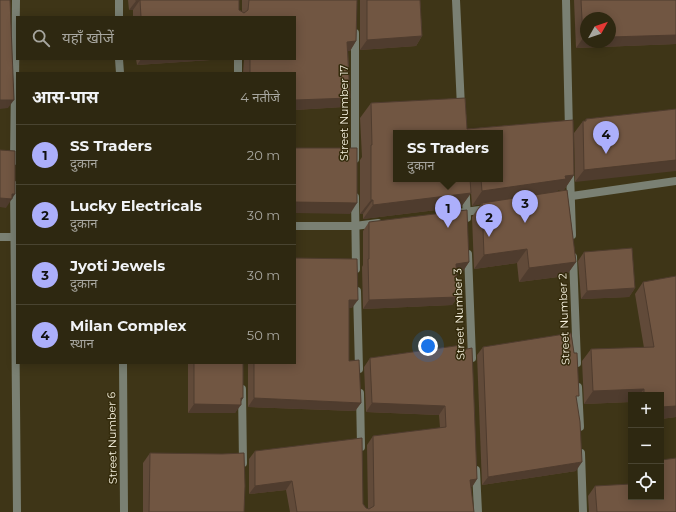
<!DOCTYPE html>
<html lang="hi">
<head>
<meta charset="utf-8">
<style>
  body { margin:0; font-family:Montserrat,"Noto Sans Devanagari",sans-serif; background:#3a341f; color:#f1f3f6 }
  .controls { position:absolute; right:12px; bottom:12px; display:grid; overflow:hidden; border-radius:0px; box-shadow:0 2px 10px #0003 }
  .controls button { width:36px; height:36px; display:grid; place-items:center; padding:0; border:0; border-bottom:1px solid #494431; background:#2e2811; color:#f1f3f6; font:20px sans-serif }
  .compass { position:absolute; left:580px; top:12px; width:36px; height:36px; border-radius:50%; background:#2e2811; box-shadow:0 2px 10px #0003; rotate:50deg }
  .you { position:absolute; left:428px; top:346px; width:14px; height:14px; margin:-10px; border:3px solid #fff; border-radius:50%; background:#1a73e8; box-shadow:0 0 0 6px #1a73e833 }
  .badge { display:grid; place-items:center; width:26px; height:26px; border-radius:50%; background:#acaffb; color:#111; font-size:13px; font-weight:700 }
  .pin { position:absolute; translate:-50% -33px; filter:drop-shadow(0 1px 2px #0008) }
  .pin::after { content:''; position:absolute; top:21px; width:14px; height:12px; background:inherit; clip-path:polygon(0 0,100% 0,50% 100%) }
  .popup { position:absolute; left:393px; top:130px; width:110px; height:52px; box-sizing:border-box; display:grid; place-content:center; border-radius:0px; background:#2e2811; filter:drop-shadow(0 1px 3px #0005); font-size:13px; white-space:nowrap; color:#a7a69f }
  .popup b { font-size:15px; color:#f1f3f6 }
  .popup::after { content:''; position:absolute; left:50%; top:100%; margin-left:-8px; border:8px solid transparent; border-top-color:#2e2811 }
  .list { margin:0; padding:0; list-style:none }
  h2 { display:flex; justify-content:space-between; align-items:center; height:52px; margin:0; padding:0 16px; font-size:17px }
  h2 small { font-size:13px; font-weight:400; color:#a7a69f }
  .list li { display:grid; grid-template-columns:26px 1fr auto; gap:12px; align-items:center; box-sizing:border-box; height:60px; padding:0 16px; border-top:1px solid #494431 }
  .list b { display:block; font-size:15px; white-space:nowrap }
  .list p { margin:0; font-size:13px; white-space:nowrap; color:#a7a69f }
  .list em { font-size:13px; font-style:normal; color:#a7a69f }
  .icon { flex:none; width:22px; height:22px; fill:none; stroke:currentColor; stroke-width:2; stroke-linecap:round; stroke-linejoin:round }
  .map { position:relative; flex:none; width:676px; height:512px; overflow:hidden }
  .search { position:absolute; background:#2e2811; box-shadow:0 2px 10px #0003; left:16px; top:16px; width:280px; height:44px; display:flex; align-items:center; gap:10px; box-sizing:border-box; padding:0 14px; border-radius:0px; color:#a7a69f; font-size:15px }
  .panel { position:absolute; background:#2e2811; box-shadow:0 2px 10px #0003; left:16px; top:72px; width:280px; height:292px; border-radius:0px }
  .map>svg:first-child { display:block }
</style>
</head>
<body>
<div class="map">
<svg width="676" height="512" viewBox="0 0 676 512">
  <rect width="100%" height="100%" fill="#3e3517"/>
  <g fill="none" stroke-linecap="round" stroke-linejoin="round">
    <g stroke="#7a8073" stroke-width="8">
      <polyline points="119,0 119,17"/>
      <polyline points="456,0 461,107"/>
      <polyline points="566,0 569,131"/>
      <polyline points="119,59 120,73"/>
      <polyline points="238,59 238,73"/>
      <polyline points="355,159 355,33"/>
      <polyline points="14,161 16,0"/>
      <polyline points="570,171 572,235"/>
      <polyline points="465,179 467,218"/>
      <polyline points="14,185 17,512"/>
      <polyline points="355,197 356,269"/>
      <polyline points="468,254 472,358"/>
      <polyline points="573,257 577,363"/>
      <polyline points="357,291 359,369"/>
      <polyline points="123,363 124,512"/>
      <polyline points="578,387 580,427"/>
      <polyline points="242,389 243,463"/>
      <polyline points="360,393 361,447"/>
      <polyline points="581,453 583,512"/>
      <polyline points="476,470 478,512"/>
    </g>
    <g stroke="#7a8073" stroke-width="8">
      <polyline points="558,198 676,181"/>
      <polyline points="457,213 487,209"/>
      <polyline points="295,226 355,226 378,223"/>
      <polyline points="0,237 17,237"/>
    </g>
  </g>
  <g fill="#614a39">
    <polygon points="128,0 239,0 239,10 242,11 242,0 357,0 356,41 350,51 348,51 350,98 343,107 295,110 295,73 243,73 244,59 295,59 295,17 133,17 133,10 129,10"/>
    <polygon points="360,0 420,0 422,36 416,46 360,50"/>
    <polygon points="574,0 676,0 676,44 576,48"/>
    <polygon points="136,59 225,59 137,65"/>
    <polygon points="465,98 467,129 573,120 574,175 564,190 558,190 557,191 567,190 576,262 566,276 519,282 517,263 474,269 472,217 481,204 472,206 470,179 500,179 500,133 396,133 396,179 470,179 471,193 461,207 363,219 363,214 360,214 360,160 362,157 360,118 371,103"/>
    <polygon points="676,109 575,182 574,133 583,121 585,121 586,119"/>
    <polygon points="369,222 469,262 463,271 456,272 458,297 452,305 363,309 362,267 363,265 363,231"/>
    <polygon points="584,252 635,288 629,297 581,299 578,261"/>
    <polygon points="295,258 352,308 349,308 349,361 361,403 355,411 248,407 248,363 295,363"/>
    <polygon points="643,282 676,417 661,419 661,395 631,395 631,402 584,404 582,361 591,349 644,348 635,294"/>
    <polygon points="462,345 477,479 472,487 471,487 474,512 290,512 286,490 249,494 249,459 255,451 363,504 366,508 368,509 367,445 373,436 440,428 439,415 366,412 364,367 370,358"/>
    <polygon points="483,347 576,399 576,471 482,485 477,355"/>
    <polygon points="188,363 243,363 243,398 235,413 188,413"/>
    <polygon points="150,453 244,512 143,512 143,463"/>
    <polygon points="595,486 676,512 589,512 588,496"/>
  </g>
  <g fill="#4f3c2e">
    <polygon points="140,0 133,10 129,10 136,1"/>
    <polygon points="676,35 676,44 576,48 583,38 586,38 586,42 610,42 610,37"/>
    <polygon points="422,36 416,46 360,50 367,40"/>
    <polygon points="356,41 350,51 340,52 347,42"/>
    <polygon points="141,59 225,59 137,65"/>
    <polygon points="350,98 343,107 295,110 295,100"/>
    <polygon points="0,100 14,100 8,108 0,109"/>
    <polygon points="676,160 676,171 575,182 584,170"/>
    <polygon points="574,175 564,190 558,190 556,193 482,203 481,204 472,206 482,191 565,176"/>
    <polygon points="471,193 461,207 363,219 373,205"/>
    <polygon points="12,194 15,194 6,208 0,207 0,198"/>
    <polygon points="371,200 373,200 363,214 360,214"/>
    <polygon points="295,202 357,203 350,214 295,213"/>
    <polygon points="527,249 517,263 474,269 484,255"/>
    <polygon points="469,262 463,271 450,273 456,264"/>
    <polygon points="576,262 566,276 519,282 529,268"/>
    <polygon points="635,288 629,297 581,299 587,291"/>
    <polygon points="458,297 452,305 363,309 369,300"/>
    <polygon points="349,300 358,300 352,308 343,308"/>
    <polygon points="143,363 158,363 143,364"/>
    <polygon points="644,389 639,395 631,395 631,402 584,404 593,391"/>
    <polygon points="241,398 243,398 238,405 241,405 235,413 188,413 194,404"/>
    <polygon points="254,398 361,403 355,411 248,407"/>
    <polygon points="372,403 445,406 439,415 366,412"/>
    <polygon points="676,406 676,417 661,419 661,407"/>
    <polygon points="582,462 576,471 482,485 488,477"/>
    <polygon points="477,479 472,487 464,488 470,480"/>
    <polygon points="292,481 286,490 249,494 255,486"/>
  </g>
  <g fill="#715642" stroke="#4f3c2e">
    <polygon points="0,0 10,0 14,100 0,100"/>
    <polygon points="136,0 239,0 239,10 244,13 248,10 249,0 357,0 356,41 347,42 350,98 295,100 295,73 250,73 250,59 295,59 295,17 141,17 140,0 136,1"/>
    <polygon points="367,0 420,0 422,36 367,40"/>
    <polygon points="581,0 676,0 676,35 610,37 610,18 586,18 586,38 583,38"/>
    <polygon points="465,98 467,129 573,120 574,175 565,176 566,179 482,191 481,179 500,179 500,133 396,133 396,179 470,179 471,193 373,205 373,200 371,200 371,145 372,145 371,103"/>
    <polygon points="676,109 676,160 584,170 583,121 586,121 586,119"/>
    <polygon points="295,148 357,148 357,203 295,202"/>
    <polygon points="0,150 15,151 15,194 12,194 12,199 0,198"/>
    <polygon points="567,190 576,262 529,268 527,249 484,255 482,203"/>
    <polygon points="467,210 469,262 456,264 458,297 369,300 368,259 369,259 369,222"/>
    <polygon points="632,248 635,288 587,291 584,252"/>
    <polygon points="295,258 357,259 358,300 349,300 349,361 359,360 361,403 254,398 254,363 295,363"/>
    <polygon points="676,276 676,406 661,407 661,395 644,395 644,389 593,391 591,349 654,347 643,282"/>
    <polygon points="571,333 574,353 577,353 579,396 576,396 580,422 582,462 488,477 483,347"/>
    <polygon points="462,345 462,350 472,348 477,479 470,480 474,512 297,512 292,481 255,486 255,451 362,438 363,504 366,508 369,509 374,506 374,503 373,436 446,427 445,406 372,403 370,358"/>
    <polygon points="194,363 243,363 243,398 241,398 241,405 194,404"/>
    <polygon points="150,453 222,454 244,453 245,486 244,512 149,512"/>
    <polygon points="676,458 676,512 597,512 595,486 631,484 631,497 661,497 661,460"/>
  </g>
  <g text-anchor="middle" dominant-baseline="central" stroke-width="3" stroke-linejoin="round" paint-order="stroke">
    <g font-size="11" fill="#f8f3e1" stroke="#342b0c">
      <text transform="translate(344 113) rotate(-90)">Street Number 17</text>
      <text transform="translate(459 314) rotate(-92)">Street Number 3</text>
      <text transform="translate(564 319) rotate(-92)">Street Number 2</text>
      <text transform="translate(112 438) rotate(-91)">Street Number 6</text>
    </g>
  </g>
</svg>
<div class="controls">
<button>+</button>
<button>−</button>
<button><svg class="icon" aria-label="locate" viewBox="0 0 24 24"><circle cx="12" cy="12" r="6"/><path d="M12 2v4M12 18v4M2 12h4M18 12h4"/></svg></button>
</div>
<svg class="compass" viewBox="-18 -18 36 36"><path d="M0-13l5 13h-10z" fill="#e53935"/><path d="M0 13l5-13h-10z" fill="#a7a69f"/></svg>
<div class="you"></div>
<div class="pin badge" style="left:448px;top:228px">1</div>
<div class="popup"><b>SS Traders</b>दुकान</div>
<div class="pin badge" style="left:489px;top:237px">2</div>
<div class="pin badge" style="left:525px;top:223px">3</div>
<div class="pin badge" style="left:606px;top:154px">4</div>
<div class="search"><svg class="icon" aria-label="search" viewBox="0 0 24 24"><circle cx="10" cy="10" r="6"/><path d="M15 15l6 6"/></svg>यहाँ खोजें</div>
<section class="panel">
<h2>आस-पास<small>4 नतीजे</small></h2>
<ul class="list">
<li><span class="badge">1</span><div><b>SS Traders</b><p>दुकान</p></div><em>20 m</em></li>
<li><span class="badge">2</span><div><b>Lucky Electricals</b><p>दुकान</p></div><em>30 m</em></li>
<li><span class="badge">3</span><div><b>Jyoti Jewels</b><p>दुकान</p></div><em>30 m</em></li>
<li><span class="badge">4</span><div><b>Milan Complex</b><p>स्थान</p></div><em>50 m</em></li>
</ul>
</section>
</div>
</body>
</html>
